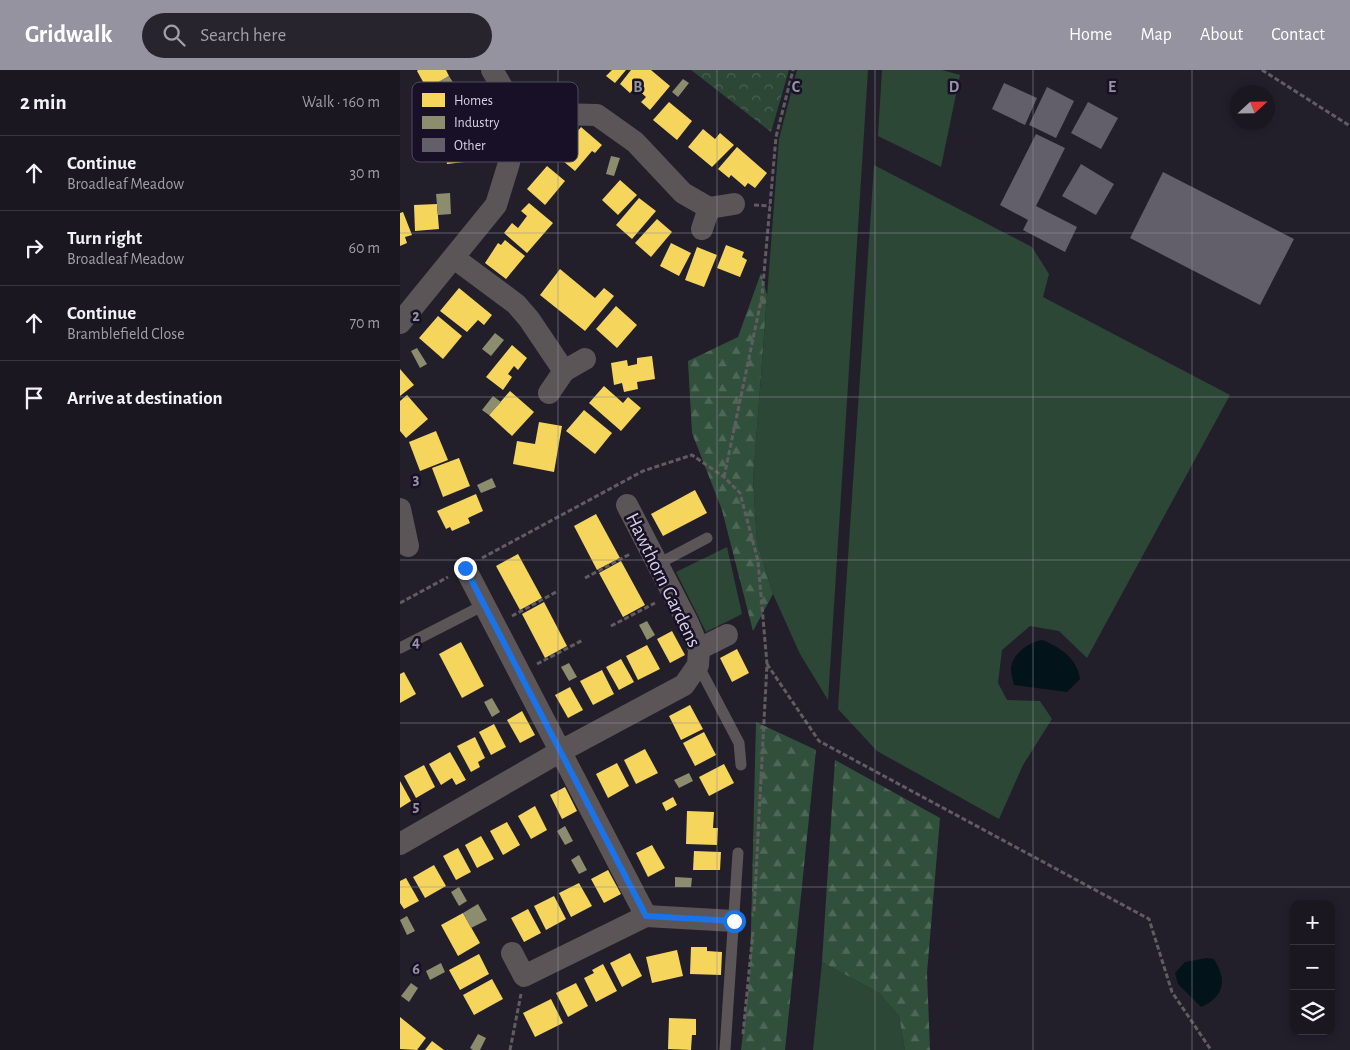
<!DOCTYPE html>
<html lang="en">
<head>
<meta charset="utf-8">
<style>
  body { margin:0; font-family:"Alegreya Sans",sans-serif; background:#27242d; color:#f1f3f6 }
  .controls { position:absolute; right:15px; bottom:15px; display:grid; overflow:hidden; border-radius:10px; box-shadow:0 2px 8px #0003 }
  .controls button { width:45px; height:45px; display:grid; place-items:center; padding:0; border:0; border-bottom:1px solid #38363e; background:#1a1720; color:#f1f3f6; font:25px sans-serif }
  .compass { position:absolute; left:830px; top:15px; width:45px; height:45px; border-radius:50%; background:#1a1720; box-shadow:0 2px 8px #0003; rotate:68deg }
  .stop { position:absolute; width:15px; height:15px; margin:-11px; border:4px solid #1a73e8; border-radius:50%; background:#fff }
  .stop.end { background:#1a73e8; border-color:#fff; box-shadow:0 1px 5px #0008 }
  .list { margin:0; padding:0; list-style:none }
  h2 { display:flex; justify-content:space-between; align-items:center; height:65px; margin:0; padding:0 20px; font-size:21px }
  h2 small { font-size:16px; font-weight:400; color:#9f9fa5 }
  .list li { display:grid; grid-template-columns:32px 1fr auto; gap:15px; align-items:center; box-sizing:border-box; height:75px; padding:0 20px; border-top:1px solid #38363e }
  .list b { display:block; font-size:19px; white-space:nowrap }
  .list p { margin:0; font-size:16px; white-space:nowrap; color:#9f9fa5 }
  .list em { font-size:16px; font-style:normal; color:#9f9fa5 }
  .icon { flex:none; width:28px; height:28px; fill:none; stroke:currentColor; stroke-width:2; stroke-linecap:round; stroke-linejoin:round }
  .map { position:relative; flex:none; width:950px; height:980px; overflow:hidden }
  header { display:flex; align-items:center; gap:30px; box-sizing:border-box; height:70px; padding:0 25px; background:#9693a1; color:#fff }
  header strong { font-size:24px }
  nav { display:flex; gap:28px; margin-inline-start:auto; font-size:18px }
  .search { width:350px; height:45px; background:#27242d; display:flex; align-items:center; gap:12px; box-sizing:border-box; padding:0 18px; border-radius:28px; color:#9f9fa5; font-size:19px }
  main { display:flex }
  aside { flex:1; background:#1a1720 }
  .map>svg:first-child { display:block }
</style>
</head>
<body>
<header>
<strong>Gridwalk</strong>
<div class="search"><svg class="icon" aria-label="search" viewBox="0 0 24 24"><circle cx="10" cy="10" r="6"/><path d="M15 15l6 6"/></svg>Search here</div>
<nav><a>Home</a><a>Map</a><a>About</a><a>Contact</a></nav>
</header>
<main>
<aside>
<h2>2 min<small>Walk · 160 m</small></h2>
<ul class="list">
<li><svg class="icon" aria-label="ahead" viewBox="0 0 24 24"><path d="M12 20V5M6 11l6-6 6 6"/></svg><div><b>Continue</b><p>Broadleaf Meadow</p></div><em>30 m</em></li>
<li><svg class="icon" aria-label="right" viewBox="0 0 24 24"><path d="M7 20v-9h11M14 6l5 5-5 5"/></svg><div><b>Turn right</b><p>Broadleaf Meadow</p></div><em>60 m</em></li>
<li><svg class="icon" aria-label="ahead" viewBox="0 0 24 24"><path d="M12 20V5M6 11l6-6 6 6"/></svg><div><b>Continue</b><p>Bramblefield Close</p></div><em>70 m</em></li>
<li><svg class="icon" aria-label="arrive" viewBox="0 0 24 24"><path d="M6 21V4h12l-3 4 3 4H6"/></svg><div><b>Arrive at destination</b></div></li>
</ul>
</aside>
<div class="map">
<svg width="950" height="980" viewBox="0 0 950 980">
  <defs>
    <pattern id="forest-firs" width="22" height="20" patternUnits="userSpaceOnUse" patternTransform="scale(1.25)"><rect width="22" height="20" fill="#31503c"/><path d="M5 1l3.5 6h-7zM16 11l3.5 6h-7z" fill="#4e6858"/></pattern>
    <pattern id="park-crowns" width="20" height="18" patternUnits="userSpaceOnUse" patternTransform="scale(1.25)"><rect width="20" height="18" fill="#2c4736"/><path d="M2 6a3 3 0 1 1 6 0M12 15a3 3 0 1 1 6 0" fill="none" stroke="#4a6053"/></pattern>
  </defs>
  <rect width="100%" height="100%" fill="#221f2b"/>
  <g fill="#2c4736">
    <polygon points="397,0 468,0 428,630 400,584 373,524 357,473 353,410 379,69"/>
    <polygon points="482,0 542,0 560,5 541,97 478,66"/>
    <polygon points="474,95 632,177 649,204 643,227 830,325 687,588 659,561 630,556 602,580 598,613 607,630 640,631 652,649 623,695 599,749 477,681 438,639"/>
    <polygon points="327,477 342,544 306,562 276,502"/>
    <polygon points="422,892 479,923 499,946 505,980 413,980"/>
  </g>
  <g fill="url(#forest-firs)">
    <polygon points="361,203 367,225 353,410 357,473 373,524 353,561 322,440 292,363 288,291 338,267"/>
    <polygon points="356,652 416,680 385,980 341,980 350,902"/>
    <polygon points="435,690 540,748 527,903 530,980 505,980 499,946 479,923 422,892"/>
  </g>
  <polygon fill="url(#park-crowns)" points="291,0 389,0 371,62"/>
  <g fill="#03131a">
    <path d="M642,570c18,7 35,18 38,39l-13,13 -53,-7c-1,-5 -3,-11 -3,-16 0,-14 18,-27 31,-29z"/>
    <path d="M807,888l7,1c13,21 11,37 -13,48l-23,-23 -3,-11 10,-11z"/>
  </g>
  <g fill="#f6d55c">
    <polygon points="18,0 46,0 49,6 27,19 17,1"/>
    <polygon points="212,0 226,0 215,13 206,6"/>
    <polygon points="231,0 251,0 270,16 250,40 241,32 246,27 235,17 230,23 220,14"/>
    <polygon points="269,32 292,51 277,70 253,50"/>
    <polygon points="181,57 202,75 195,83 192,81 175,101 157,86"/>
    <polygon points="303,59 315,69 320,63 334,75 312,97 288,77"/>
    <polygon points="71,70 73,91 47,94 44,74"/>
    <polygon points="337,77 367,103 355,118 348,113 345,117 331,105 329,108 318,99"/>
    <polygon points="147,96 165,111 145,135 127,119"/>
    <polygon points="220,110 237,125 218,145 202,130"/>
    <polygon points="239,128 256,141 232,169 216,155"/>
    <polygon points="129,133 153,153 127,183 104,163 112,153 118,158 127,146 121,141"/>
    <polygon points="37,134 39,159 15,161 14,135"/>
    <polygon points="3,142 12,165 5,167 7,173 0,176 0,143"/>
    <polygon points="257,149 272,162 251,187 235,173"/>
    <polygon points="105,170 125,186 106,209 85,193 98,173 101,175"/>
    <polygon points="271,173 291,183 279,206 260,196"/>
    <polygon points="326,175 344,182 342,187 347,190 340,207 317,198"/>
    <polygon points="297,177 317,185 304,217 285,210"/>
    <polygon points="160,199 195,228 204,218 214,226 185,261 140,225"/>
    <polygon points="59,218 92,245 84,255 78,250 67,262 40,241"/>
    <polygon points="216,236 237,255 217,278 196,259"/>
    <polygon points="38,246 62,266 43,289 19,268"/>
    <polygon points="112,275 127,288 118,300 114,296 108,304 112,307 103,320 86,307"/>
    <polygon points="252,286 255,309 237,312 238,319 224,322 222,313 214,315 211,293 227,290 228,296 237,294 237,288"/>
    <polygon points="0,299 14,315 0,326"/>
    <polygon points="204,316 223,333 228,327 241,338 221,361 189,333"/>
    <polygon points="110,321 134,342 112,366 89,345"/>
    <polygon points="7,325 28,349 6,368 0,361 0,331"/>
    <polygon points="184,340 212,363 195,384 166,361"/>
    <polygon points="139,352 162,356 154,402 113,394 117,371 135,374"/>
    <polygon points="36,361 48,390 20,401 9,372"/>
    <polygon points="59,388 70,416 43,427 32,398"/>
    <polygon points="295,420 307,443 263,466 251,444"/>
    <polygon points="76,424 83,441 68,448 70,453 52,461 50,457 46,459 37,441"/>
    <polygon points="196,444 220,488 197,500 174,456"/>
    <polygon points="118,484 142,528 120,540 96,496"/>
    <polygon points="221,491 245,535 223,547 199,503"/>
    <polygon points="144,532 167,576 145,588 122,544"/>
    <polygon points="272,561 285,585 270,593 257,569"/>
    <polygon points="61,572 84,616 62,628 39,584"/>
    <polygon points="247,575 260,599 238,610 226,586"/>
    <polygon points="337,579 349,603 332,612 320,588"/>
    <polygon points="221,589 234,612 219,620 206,597"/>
    <polygon points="202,600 214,624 193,635 180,611"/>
    <polygon points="4,602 16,624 0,633 0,604"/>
    <polygon points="170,617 183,640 168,648 155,625"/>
    <polygon points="290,635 303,659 281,670 269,646"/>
    <polygon points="122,641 135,665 120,673 107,650"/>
    <polygon points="94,654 106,677 91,685 79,662"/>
    <polygon points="304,662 316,685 295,696 283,673"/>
    <polygon points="75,667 85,688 78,692 80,697 71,702 57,676"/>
    <polygon points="245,679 258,703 236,714 224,690"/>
    <polygon points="50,682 66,710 56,715 52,708 41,715 29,694"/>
    <polygon points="217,693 229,716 208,728 196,704"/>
    <polygon points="324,694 334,713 309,726 299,707"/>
    <polygon points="24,695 35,717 16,728 4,706"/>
    <polygon points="0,711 11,731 0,738"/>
    <polygon points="165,717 177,741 162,749 150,725"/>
    <polygon points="273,727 277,735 266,741 262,733"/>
    <polygon points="135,736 147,760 131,769 118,746"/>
    <polygon points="287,741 314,742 313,758 318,758 317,775 286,774"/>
    <polygon points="107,752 120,775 103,785 90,761"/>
    <polygon points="81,766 94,789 77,798 65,775"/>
    <polygon points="252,775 265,798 248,807 236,783"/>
    <polygon points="58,778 71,802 56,810 43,786"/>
    <polygon points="294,781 321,782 320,800 293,800"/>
    <polygon points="34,795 46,816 25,828 13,807"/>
    <polygon points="208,800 221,824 204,833 191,809"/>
    <polygon points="6,808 19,831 4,839 0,833 0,811"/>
    <polygon points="179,813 192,836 171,847 159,823"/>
    <polygon points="154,826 166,849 146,860 134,836"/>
    <polygon points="128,839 141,863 124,872 111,848"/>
    <polygon points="63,843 80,873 58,886 41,855"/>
    <polygon points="291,877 307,877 307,881 322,882 321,905 290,904"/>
    <polygon points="277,880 283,906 252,913 246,887"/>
    <polygon points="230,883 242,906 222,917 210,893"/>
    <polygon points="79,884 89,904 60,920 49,900"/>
    <polygon points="203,894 217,921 196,932 184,908 194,903 192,900"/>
    <polygon points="92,909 103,929 74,945 63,925"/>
    <polygon points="176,913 188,936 168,947 156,923"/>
    <polygon points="151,929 163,953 135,967 123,943"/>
    <polygon points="0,947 26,968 17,980 0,979"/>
    <polygon points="269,948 296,949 296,965 292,965 291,980 268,979"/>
    <polygon points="32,971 44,980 25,980"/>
  </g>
  <g fill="#8c8c6e">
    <polygon points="49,6 54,14 40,22 35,14"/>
    <polygon points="283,9 289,13 278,27 272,22"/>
    <polygon points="211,86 220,88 214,106 206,104"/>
    <polygon points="50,123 51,144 38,145 36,124"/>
    <polygon points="95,263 104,270 91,286 82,279"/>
    <polygon points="17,278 27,294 20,298 11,281"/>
    <polygon points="93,326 101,332 89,345 82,340"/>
    <polygon points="92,408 96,417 81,423 77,415"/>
    <polygon points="247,551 255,565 247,570 239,555"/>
    <polygon points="169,593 177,607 169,611 161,597"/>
    <polygon points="92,628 100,642 92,647 84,632"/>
    <polygon points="289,703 293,711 279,718 274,710"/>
    <polygon points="165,756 173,771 165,775 157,761"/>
    <polygon points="179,785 187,800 179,804 171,790"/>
    <polygon points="275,807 292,808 291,817 275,817"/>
    <polygon points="59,817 67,831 59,836 51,822"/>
    <polygon points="78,834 87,850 71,858 63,843"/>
    <polygon points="7,846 15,861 7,865 0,850"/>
    <polygon points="41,893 45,902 30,910 26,901"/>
    <polygon points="11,913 18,918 9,932 1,926"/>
    <polygon points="78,964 86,968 80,980 73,980 70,978"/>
  </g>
  <g fill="#625f6b">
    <polygon points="604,13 637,28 625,55 592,39"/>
    <polygon points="647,17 674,31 656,68 629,55"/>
    <polygon points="688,32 718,48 701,79 671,63"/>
    <polygon points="636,64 665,78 636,136 677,157 665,182 623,160 628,150 600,135"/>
    <polygon points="681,94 714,114 696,145 662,126"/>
    <polygon points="763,102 894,169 860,235 730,168"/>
  </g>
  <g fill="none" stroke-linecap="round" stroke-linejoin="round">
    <g stroke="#615c61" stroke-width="3" stroke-dasharray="5 2.5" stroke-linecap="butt">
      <polyline points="862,0 950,56"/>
      <polyline points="354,135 370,136"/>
      <polyline points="324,407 362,226 376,67 393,0"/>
      <polyline points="82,488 243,401 292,385 324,407 340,423 358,491 367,594 354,842"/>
      <polyline points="185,508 230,484"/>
      <polyline points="0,533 48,507"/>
      <polyline points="112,546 158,521"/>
      <polyline points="211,556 255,533"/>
      <polyline points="137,594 183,570"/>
      <polyline points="367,594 419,671 749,849 772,922 811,980"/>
      <polyline points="343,964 353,861"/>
      <polyline points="110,980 121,924"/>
    </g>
    <g stroke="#5c5557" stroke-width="11">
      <polyline points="258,494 307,468"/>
      <polyline points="0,578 84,535"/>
      <polyline points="298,595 339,673 341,695"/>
      <polyline points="325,980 338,783"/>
    </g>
    <g stroke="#5c5557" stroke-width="22">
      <polyline points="111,43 197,45 235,72 283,123 309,138 302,159"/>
      <polyline points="309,138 334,134"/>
      <polyline points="54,188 116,234 129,249 164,301 149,323"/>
      <polyline points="0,253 96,135 109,93 111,43 108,27 92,0"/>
      <polyline points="164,301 185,289"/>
      <polyline points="0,439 8,476"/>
      <polyline points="65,498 246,846 124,906 112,883"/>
      <polyline points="299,579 327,565"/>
      <polyline points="0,774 161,681 284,615 298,595 299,579 288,553 227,435"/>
      <polyline points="246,846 334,851"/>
    </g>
  </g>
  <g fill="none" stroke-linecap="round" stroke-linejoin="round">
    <polyline stroke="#1a73e8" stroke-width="6" points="65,498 246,846 334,851"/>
  </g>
  <path fill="none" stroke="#9693a1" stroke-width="1" stroke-opacity="0.55" d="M158,0v980M317,0v980M475,0v980M633,0v980M792,0v980M0,163h950M0,327h950M0,490h950M0,653h950M0,817h950"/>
  <g text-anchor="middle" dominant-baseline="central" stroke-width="5" stroke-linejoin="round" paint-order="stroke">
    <g font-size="20" fill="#d5d1e1" stroke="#171026">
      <text transform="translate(263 510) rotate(64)">Hawthorn Gardens</text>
    </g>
  </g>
  <rect x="12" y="12" width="166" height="80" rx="8" fill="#171026" stroke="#504a5e" stroke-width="1"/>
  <rect x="22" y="23" width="23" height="14" fill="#f6d55c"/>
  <rect x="22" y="46" width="23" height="13" fill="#8c8c6e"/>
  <rect x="22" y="68" width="23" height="14" fill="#625f6b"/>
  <g font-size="14" fill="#d5d1e1">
    <text x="54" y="35">Homes</text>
    <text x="54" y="57">Industry</text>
    <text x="54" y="80">Other</text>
  </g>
  <g font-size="16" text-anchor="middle" font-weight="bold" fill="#9693a1" stroke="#171026" stroke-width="5" stroke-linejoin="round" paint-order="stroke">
    <text x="238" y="22">B</text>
    <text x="396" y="22">C</text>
    <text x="554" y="22">D</text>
    <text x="712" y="22">E</text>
    <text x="16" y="251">2</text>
    <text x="16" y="414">3</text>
    <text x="16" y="577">4</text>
    <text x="16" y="741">5</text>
    <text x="16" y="904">6</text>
  </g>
</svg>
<div class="controls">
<button>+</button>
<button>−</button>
<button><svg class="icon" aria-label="layers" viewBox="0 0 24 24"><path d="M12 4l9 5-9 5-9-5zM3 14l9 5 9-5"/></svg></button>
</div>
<svg class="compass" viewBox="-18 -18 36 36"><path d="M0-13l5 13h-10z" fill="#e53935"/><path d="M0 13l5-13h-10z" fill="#9f9fa5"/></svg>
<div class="stop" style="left:334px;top:851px"></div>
<div class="stop end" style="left:65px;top:498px"></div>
</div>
</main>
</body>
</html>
